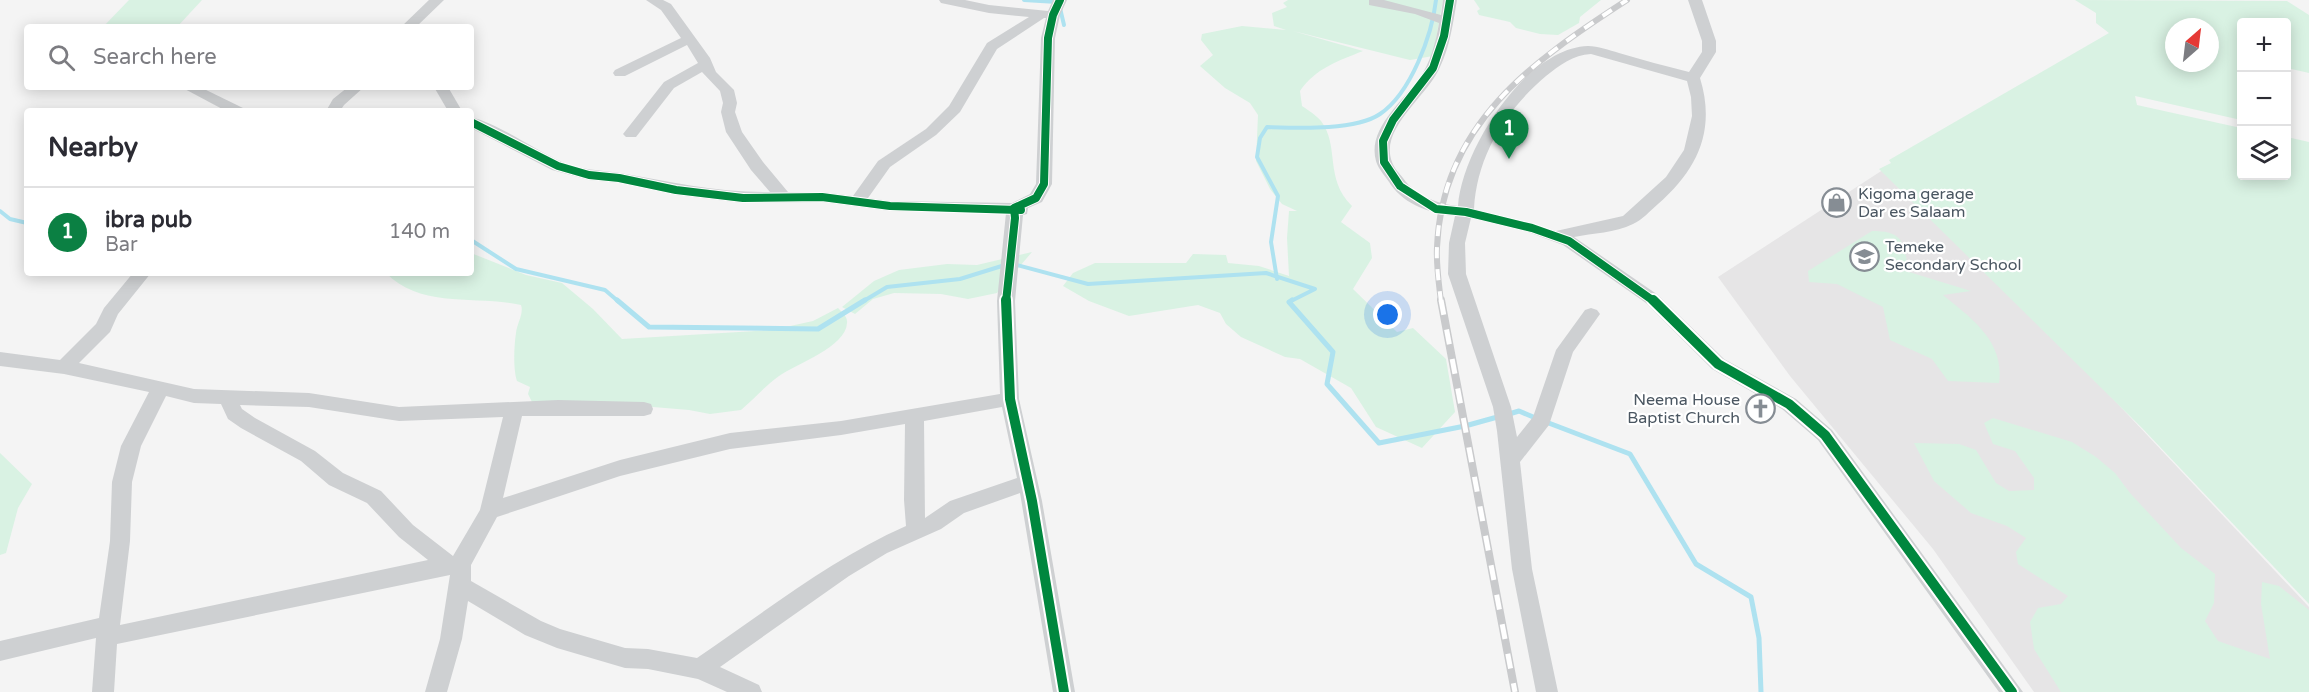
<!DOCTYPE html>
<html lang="en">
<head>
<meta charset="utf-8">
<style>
  body { margin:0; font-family:"Varela Round",sans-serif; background:#f7f7f7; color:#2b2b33 }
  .controls { position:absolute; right:18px; top:18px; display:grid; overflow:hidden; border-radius:6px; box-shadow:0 3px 15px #0003 }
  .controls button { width:54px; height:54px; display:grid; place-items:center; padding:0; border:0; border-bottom:2px solid #e1e1e2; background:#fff; color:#2b2b33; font:30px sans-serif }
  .compass { position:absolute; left:2165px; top:18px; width:54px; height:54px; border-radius:50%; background:#fff; box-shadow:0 3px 15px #0003; rotate:28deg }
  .you { position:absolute; left:1388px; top:315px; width:21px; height:21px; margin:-15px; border:4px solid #fff; border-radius:50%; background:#1a73e8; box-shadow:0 0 0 9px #1a73e833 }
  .badge { display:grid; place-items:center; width:39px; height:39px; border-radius:50%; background:#0b8043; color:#fff; font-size:20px; font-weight:700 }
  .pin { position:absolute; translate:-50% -50px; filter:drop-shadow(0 2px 3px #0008) }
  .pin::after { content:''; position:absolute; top:32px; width:21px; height:18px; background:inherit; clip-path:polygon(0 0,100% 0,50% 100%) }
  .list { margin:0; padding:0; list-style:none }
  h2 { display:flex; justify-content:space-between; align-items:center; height:78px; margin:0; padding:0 24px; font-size:26px }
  h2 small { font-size:20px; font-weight:400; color:#7c7c81 }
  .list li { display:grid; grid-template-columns:39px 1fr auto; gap:18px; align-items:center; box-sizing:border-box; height:90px; padding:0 24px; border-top:2px solid #e1e1e2 }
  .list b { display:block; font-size:22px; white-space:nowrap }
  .list p { margin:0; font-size:20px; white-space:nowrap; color:#7c7c81 }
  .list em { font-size:20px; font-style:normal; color:#7c7c81 }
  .icon { flex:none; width:33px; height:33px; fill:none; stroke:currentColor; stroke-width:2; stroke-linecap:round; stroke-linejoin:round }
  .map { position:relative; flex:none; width:2309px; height:692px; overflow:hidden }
  .search { position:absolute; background:#fff; box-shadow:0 3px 15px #0003; left:24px; top:24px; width:450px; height:66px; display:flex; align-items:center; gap:15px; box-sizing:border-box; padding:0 21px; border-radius:6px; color:#7c7c81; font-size:22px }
  .panel { position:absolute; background:#fff; box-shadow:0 3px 15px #0003; left:24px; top:108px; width:450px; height:168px; border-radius:6px }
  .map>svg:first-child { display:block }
</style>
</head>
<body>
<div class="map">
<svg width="2309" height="692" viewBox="0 0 2309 692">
  <rect width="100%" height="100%" fill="#f4f4f4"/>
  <polygon fill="#e6e5e6" points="1892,164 2309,607 2309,692 2034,692 1933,549 1790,376 1718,277"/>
  <g fill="#d9f2e3" fill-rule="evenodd">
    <polygon points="129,0 202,0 177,27 103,27"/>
    <path d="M1288,0h155l-10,56 -23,4 -117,-29 70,20c-25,10 -47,17 -63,40l2,15c6,4 14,9 19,15 19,25 3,58 31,85l-11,16 29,21 2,15 -19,31 44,43 16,-4 33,31 9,53 -33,36 -46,-21 -25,-39 -51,-29 -15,-2 -44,-20 -15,-13 -6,-11 -22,-8 -69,11 -40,-15 -26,-15 10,-13 22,-10h91l7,-9 33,1 2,8 31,3 30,10 -2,-38 2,-27h8l-15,-7 -12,-15 -14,-28 2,-46 -8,-12 -25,-15 -25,-22 13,-11 -12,-15 1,-6 40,-8 44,4 -12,-4 -2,-13 15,-6 -4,-4z"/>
    <polygon points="1474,0 1601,0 1580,17 1579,23 1558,35 1540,34 1516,28 1510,22 1479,15 1477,11 1480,9"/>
    <path d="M2075,0l212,1 22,14v58l-22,-5 -1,-46h-44l-1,98 -106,-24 2,9 104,23 1,48h44l1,-39 22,5v462l-167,-176 -263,-259 12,-6 -2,-3 220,-127 -13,-10v-10zM2174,27h36v36h-36z"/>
    <path d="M1872,231c34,0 31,13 37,41l62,19 -28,4c28,23 62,46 56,88l-51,-2 -16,-22 -42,-19 -7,-33 -46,-23 -28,-2 -1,-11z"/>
    <polygon points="1032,252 997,293 968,299 941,294 894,293 873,299 855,314 842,307 874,281 899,270 947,264 977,265"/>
    <path d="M471,253l55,22 36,8 31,26 29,30 150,-9 41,-9 25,-13c4,4 10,9 9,15 -1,24 -51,41 -68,53 -13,9 -25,23 -38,34l-31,4 -21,-4 -48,-4 -108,-2 -5,-10 2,-7 -13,-6c-4,-12 -3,-35 -1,-48 1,-10 8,-19 5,-28 -45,-10 -100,4 -135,-32h85z"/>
    <polygon points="1993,418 2072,442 2096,457 2115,473 2130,493 2181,548 2215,574 2214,603 2205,621 2218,641 2270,659 2261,604 2262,582 2279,586 2309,610 2309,692 2061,692 2034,649 2030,622 2038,608 2061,604 2068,596 2018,564 2016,552 2026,538 2007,526 1971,513 1934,481 1914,443 1959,444 1976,450 1996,483 2009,491 2034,490 2034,478 2015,451 1993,444 1984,423"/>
    <polygon points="0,453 32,484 18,508 6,553 0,555"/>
  </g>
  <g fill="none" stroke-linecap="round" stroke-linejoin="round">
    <g stroke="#aee2f0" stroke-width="4">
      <polyline points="1024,0 1057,2"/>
      <polyline points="1060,8 1064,25"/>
      <polyline points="0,211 10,219 27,223"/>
      <polyline points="471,240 516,269 605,290 619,302"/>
      <polyline points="1013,264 1088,284 1266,273 1315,289 1289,302"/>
      <path d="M1277,279l-6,-37 7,-46 -21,-39 3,-19 7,-11c30,1 88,4 113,-13 31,-21 52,-79 56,-114"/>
      <polyline points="862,302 887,287 960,279 1005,265"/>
    </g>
    <g stroke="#aee2f0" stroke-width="5">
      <polyline points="617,300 649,327 818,329 865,300"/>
      <polyline points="1292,300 1289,302 1333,352 1327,384 1379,443 1465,426 1501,416"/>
      <polyline points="1509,414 1519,411 1538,419"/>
      <polyline points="1546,422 1630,454 1696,564 1751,597 1759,638 1761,692"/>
    </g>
    <g fill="#ced0d2" fill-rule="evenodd">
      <polygon points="429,0 444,0 416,27 401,27"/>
      <path d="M646,0h17l8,4 39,54 6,14 18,18 3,13 -2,9 7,20 21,30 25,30h34l31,4 25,-35 48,-32 23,-23 38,-63 42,-26 -40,-4 -48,-10 -2,-3h26l24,5 59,6 5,-11h14l-7,15 -5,23 -3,146 -10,18 -14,6 -1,6 -4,1 -8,86 4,98 23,102 33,191h-22l-33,-199 -56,20 -23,16 -54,24 -38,23 -129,91 39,18 3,7h-35l-29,-13 -50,-10 -23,-1 -68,-20 -32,-13 -57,-34 -6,38 -15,53h-22l15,-53 10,-64 -333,69 -3,48h-22l4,-54 -96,23v-20l99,-23 11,-77 2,-59 9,-36 28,-54 -85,-18 -64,-8v-14l60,8 36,-36 8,-16 29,-35h18l-33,41 -8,18 -31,31 115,26 115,4 90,14 159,-7 86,2 7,2 2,5 -2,5 -7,2h-122l-19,82 117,-38 110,-27 111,-12 159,-27 -3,-93 9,-88 -116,-2 -68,-9 -79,1 -67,-8 -57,-12 -30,-3 -37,-10 -81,-42v-11c30,8 62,32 91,45 19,8 38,8 58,11 51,9 99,20 150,19l-19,-22 -25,-38 -5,-20 2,-9 -3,-12 -18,-19 -28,16 -38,49h-10l-3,-3 41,-52 34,-19 -11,-18 -62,31h-10l-2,-3 2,-3 66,-32 -20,-28zM1044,18h2l-5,20 -5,146 -6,10 -18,9 -122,-2 -22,-3 22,-31 46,-32 24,-23 37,-63zM166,396l28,7 27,1 7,15 13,9 60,33 28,24 38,18 32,34 29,23 -308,65 10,-84 2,-59 9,-36zM240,405l69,2 90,14 104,-4 -23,93 -27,46 -40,-31 -32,-34 -38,-18 -28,-22 -60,-33 -13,-9zM1002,407l15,71 -67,23 -25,17 -1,-97zM905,424l-1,76 2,26c-75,33 -141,86 -209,132l-49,-9 -23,-1 -65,-19 -19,-8 -70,-40v-16l26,-48 123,-41 110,-27 111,-14z"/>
      <path d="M1369,0h15l57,15 2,-15h14c-4,23 -7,46 -17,67 -12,29 -61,61 -48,95 2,6 7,11 11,16 12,18 35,26 55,28 4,-57 68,-158 130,-160 10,0 21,4 31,7 23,7 47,13 70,19l13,-20v-11l-14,-41h14l14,41v11l-16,26c16,52 -2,91 -42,126 -8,7 -16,16 -25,20 -18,9 -40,9 -59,13l84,58 66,64 72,40 36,31 191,262h-24l-181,-252 -36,-31 -70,-40 -66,-66 -83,-58 -35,-13 -57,-14 -6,25 1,31 45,133 6,30 16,-20 23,-67 29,-40 6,-2 6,2 3,4 -27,38 -24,73 -29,37 12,107 26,123h-22l-24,-123 -15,-138 -4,-24 -45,-133 1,-31 6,-27c-23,-2 -50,-11 -64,-31 -4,-7 -13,-16 -15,-24 -9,-32 26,-59 43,-82 11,-15 17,-37 20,-56l-24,-9 -46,-9zM1591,54l96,27 4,16 1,19 -8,34 -18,27 -43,39 -67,15 -82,-22c3,-54 32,-99 72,-133 14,-11 27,-21 45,-22z"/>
      <polygon points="181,87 200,87 243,108 245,111 226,111"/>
      <polygon points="348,87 364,87 344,105 340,111 326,111 333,99"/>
      <polygon points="434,87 448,87 462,111 448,111"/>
    </g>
    <defs>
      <path id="rail-far1" d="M1441,302c-2,-18 -5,-37 -4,-55 5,-123 96,-186 190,-247"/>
      <polyline id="rail" points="1441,300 1515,692"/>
    </defs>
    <use href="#rail-far1" stroke="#c9cacc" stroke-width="6"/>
    <use href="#rail" stroke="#c9cacc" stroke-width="8"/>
    <use href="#rail-far1" stroke="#fff" stroke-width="4" stroke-dasharray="11" stroke-linecap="butt"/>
    <use href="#rail" stroke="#fff" stroke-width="5" stroke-dasharray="15" stroke-linecap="butt"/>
    <defs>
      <g id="cycleway-far1">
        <polyline points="1450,0 1444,36 1433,68 1393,120 1383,141 1384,162 1400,186 1436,209 1466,212 1532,228 1569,241 1655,302"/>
        <polyline points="471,122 558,166 589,175 619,178 676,190 743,198 822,197 890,206 1021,210"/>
        <polyline points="1006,302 1015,218 1014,208 1036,198 1044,184 1048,38 1053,15 1060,0"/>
      </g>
      <g id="cycleway">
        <polyline points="1006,300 1010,399 1032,501 1064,692"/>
        <polyline points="1653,300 1718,364 1789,404 1825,435 2012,692"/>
      </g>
    </defs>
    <use href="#cycleway-far1" stroke="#fff" stroke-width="10"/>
    <use href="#cycleway" stroke="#fff" stroke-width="14"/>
    <use href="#cycleway-far1" stroke="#00873e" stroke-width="8"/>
    <use href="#cycleway" stroke="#00873e" stroke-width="10"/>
  </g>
  <defs>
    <symbol id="shop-ring" viewBox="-11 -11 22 22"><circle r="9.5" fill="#fff" stroke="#868d94" stroke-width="1.5"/><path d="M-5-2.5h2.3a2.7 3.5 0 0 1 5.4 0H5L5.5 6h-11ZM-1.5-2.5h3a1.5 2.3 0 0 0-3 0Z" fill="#868d94"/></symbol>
    <symbol id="school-ring" viewBox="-11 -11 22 22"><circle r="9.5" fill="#fff" stroke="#868d94" stroke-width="1.5"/><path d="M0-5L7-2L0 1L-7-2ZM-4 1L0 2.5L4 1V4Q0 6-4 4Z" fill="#868d94"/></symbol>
    <symbol id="church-ring" viewBox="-11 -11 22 22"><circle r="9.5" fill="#fff" stroke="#868d94" stroke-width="1.5"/><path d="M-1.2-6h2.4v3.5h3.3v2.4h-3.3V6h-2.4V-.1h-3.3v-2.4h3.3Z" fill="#868d94"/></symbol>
  </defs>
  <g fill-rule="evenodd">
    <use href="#shop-ring" x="1820" y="186" width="33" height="33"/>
    <use href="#school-ring" x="1848" y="240" width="33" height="33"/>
    <use href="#church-ring" x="1744" y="392" width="33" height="33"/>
  </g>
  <g text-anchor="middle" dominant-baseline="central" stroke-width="4.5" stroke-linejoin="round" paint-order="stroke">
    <g font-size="16" fill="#4a5661" stroke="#fff" text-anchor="start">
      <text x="1858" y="194">Kigoma gerage<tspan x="1858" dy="18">Dar es Salaam</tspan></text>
      <text x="1885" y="247">Temeke<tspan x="1885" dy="18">Secondary School</tspan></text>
      <text x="1740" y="400" text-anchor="end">Neema House<tspan x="1740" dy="18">Baptist Church</tspan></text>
    </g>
  </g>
</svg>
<div class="controls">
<button>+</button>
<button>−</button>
<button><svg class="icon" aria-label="layers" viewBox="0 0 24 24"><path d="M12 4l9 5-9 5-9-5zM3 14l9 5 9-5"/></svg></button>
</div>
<svg class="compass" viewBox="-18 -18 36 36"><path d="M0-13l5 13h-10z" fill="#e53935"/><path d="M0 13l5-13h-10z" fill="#7c7c81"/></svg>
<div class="you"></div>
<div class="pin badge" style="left:1509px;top:159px">1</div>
<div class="search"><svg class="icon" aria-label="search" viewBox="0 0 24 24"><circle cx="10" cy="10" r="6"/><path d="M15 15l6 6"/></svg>Search here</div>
<section class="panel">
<h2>Nearby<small></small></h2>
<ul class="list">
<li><span class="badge">1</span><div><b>ibra pub</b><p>Bar</p></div><em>140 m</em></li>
</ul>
</section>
</div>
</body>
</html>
